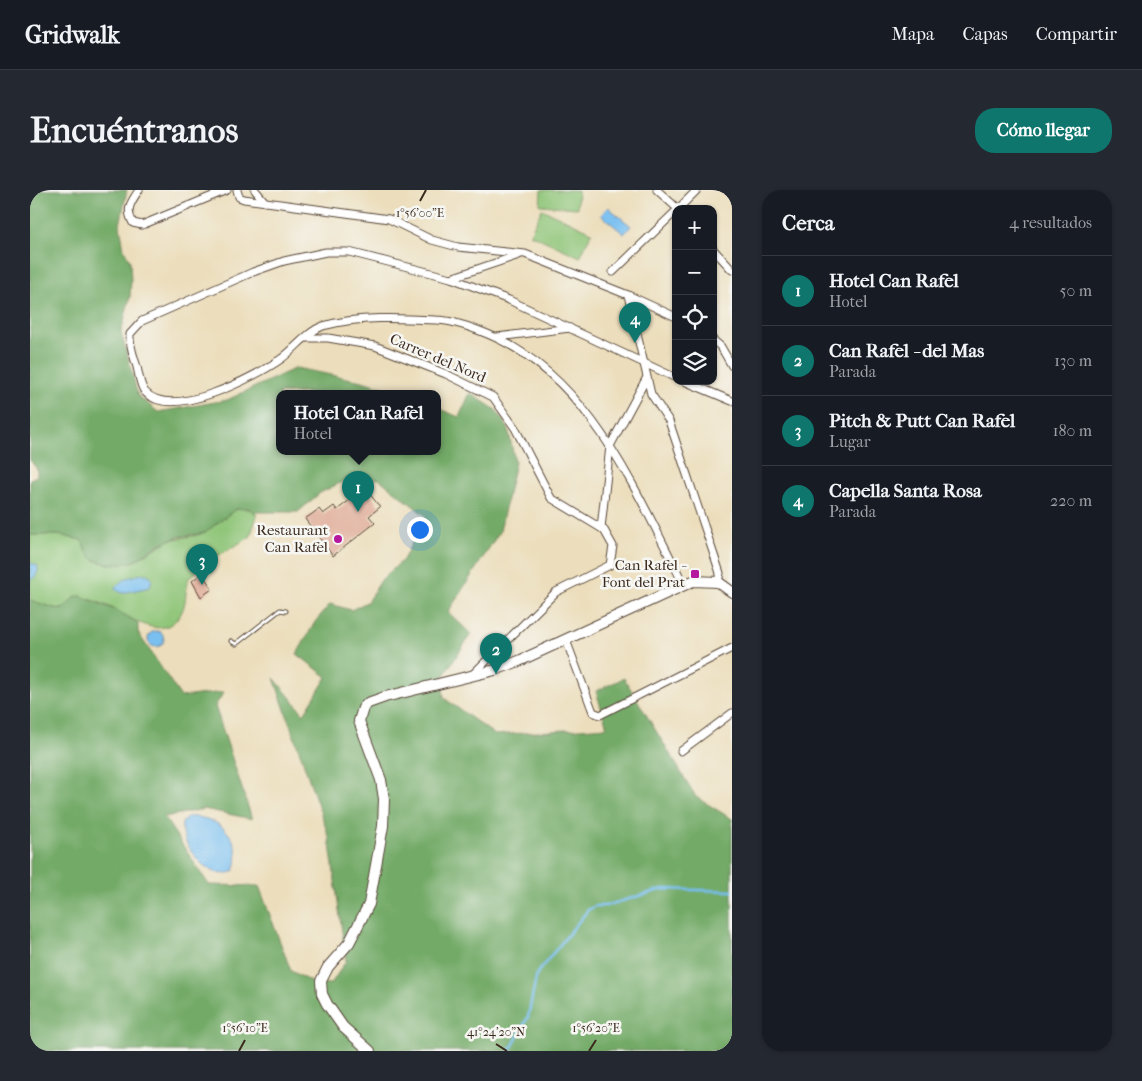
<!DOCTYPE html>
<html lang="es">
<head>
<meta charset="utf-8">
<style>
  body { margin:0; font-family:"IM FELL French Canon",serif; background:#242831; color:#f1f3f6 }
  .controls { position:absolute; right:15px; top:15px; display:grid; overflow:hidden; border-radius:10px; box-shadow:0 1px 4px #0004 }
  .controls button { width:45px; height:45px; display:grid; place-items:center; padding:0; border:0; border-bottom:1px solid #363941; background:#171b24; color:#f1f3f6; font:25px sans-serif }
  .you { position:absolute; left:389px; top:339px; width:18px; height:18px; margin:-12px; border:4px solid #fff; border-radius:50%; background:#1a73e8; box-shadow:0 0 0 8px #1a73e833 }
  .badge { display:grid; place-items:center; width:32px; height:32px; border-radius:50%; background:#0f766e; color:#fff; font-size:16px; font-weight:700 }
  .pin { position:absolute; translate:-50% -41px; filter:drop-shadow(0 1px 2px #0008) }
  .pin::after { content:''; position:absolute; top:26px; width:18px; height:15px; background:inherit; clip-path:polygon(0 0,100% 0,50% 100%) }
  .popup { position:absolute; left:246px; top:200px; width:165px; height:65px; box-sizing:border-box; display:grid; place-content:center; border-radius:10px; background:#171b24; filter:drop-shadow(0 1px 4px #0005); font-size:16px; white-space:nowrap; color:#9ea1a6 }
  .popup b { font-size:19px; color:#f1f3f6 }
  .popup::after { content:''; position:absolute; left:50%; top:100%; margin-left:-10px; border:10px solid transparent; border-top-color:#171b24 }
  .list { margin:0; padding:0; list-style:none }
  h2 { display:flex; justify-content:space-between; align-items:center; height:65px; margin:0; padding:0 20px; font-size:21px }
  h2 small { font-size:16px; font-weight:400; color:#9ea1a6 }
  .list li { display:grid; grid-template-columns:32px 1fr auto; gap:15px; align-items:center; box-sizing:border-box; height:70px; padding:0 20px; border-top:1px solid #363941 }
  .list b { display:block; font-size:19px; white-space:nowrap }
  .list p { margin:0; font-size:16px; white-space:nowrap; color:#9ea1a6 }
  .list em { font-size:16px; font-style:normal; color:#9ea1a6 }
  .icon { flex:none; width:28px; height:28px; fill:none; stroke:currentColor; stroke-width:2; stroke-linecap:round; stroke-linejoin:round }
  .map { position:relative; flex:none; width:702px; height:861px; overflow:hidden; border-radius:20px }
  header { display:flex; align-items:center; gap:30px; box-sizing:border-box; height:70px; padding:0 25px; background:#171b24; border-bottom:1px solid #363941 }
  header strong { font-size:24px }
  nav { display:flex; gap:28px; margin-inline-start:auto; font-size:18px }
  .intro { display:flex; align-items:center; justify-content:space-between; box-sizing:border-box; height:120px; padding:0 30px }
  h1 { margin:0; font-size:35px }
  .button { padding:12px 22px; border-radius:20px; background:#0f766e; color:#fff; font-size:18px; font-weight:700 }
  main { display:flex; gap:30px; padding:0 30px }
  aside { flex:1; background:#171b24; border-radius:20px; box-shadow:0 1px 4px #0004 }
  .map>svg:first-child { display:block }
</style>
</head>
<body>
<header>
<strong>Gridwalk</strong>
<nav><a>Mapa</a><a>Capas</a><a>Compartir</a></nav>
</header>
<div class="intro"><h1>Encuéntranos</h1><a class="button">Cómo llegar</a></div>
<main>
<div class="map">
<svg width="702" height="861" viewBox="0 0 702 861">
  <rect width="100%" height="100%" fill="#f6f6f2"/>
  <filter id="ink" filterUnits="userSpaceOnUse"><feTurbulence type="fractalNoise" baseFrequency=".02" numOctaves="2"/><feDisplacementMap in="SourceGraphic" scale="10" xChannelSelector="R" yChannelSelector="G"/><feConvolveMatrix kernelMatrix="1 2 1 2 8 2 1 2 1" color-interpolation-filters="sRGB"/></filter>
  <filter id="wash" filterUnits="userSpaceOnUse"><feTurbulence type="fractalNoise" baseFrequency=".0096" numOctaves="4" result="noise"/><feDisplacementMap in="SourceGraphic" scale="20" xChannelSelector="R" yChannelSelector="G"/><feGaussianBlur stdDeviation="1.12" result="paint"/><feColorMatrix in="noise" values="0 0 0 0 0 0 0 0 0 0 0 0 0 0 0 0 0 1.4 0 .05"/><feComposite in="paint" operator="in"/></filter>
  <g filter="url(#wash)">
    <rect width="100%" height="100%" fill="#ecdebc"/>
    <g fill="#8fc578" stroke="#65784b">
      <polygon points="511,0 548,0 547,18 510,15"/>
      <polygon points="512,19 562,42 550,67 500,44"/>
      <path d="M211,318l12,2 4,6 -7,21 -38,22 -23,19c-5,12 -1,25 -9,37 -17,26 -44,6 -64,-5 -11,-6 -24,-10 -36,-14l-5,1 -12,12 -9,-1 -24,-8v-65h29l22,5c4,6 6,13 11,18 9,8 30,7 41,4l36,-22 29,-5 13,-7 18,-15z"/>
    </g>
    <path fill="#73aa68" stroke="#576a43" d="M0,0h97l-7,35 4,24 6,12 1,19 -1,17 -9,35 17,64 20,16 69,-12 69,-32 66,13 38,12h-121v58h158v-43l22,9 11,-24 26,17 12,18 7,34 -15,69 -52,81 23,22 -29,44 2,20 51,37 112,-8 -11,-36 28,-13 72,119 36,22v232h-702v-451l24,8 9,1 12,-12 5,-1 36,14 22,13v10l43,64 43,-5 -9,14 37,113 -48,-10 -40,8 45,68 50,1 32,85 22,12 18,1 15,-23 -17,-124 -55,-159 30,36 23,-37 -30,-23 18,-32 15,-18 21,6 16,-8 15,-23 21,-19 23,-44 -47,-37h-31l-28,14 -22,19h-44l-6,-4 -12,1 -32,24 -26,4 -18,7 -27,18c-12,3 -36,4 -44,-7 -4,-4 -4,-10 -8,-15l-22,-5h-29v-56l7,-3v-7l-7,-9z"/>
    <g fill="#79c0f1" stroke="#5a7588">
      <polygon points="578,17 601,36 594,44 571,25"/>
      <path d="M0,373l7,2c3,7 -1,12 -7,15v5z"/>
      <polygon points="112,384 117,384 122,388 120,397 92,403 85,399 85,397 97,388"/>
      <circle cx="126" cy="449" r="8"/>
      <path d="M157,627c30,-3 59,22 47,54 -23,14 -55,-27 -52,-48z"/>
    </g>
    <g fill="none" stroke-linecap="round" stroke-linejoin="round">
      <polyline stroke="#79c0f1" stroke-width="2.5" points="480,861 498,827 507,783 558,720 565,716 575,716 633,699 702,701"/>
    </g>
    <g id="blocks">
      <g fill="#e0ab97">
        <polygon points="335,298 350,317 339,326 345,333 303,366 275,329 289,319 293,324 304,316 307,320"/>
        <polygon points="172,383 182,399 171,407 162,391"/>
      </g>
    </g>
  </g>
  <g filter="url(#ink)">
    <use href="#blocks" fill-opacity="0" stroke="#564536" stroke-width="1"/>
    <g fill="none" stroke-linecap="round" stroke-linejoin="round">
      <defs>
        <polyline id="lane" points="201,451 206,454 250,420 256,421"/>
        <g id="street">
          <path d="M109,0c-8,12 -14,19 -6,33l9,2 85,-35"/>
          <polyline points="207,0 209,7 214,9 359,29 402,50 428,57 495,64 598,105 646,127"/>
          <polyline points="225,0 235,12"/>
          <polyline points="627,0 648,19"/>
          <polyline points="648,19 667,0"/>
          <polyline points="683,59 702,80"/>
          <polyline points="583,82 646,21"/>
          <polyline points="421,88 489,65"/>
          <polyline points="598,105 621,204 639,231 690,383 688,392"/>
          <polyline points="467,147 540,138"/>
          <polyline points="276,148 298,148 345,156 416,184 463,207 485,238 521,308 574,340 583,356 580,375 526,402 441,486"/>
          <polyline points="683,150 691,157 702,176"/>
          <path d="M646,188l-167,-78 -58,-22 -102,-26h-23l-42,9 -31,11 -111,49 -12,13c-1,11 4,23 7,33 2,8 3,19 8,25 27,29 110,-15 136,-33 13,-9 27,-28 42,-33 35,-10 77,-8 113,-6 14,0 31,6 44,11 108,40 155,159 204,254"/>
          <polyline points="654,191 702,211"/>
          <polyline points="571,338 580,256 616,189"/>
          <polyline points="536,450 563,522 570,525 702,458"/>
          <polyline points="651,561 702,523"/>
        </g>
        <polyline id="secondary" points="340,861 313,837 297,814 292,804 291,791 298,777 319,753 339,714 353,636 354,609 351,590 329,531 333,518 338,513 355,507 465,480 489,471 663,391 688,392 702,402"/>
      </defs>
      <use href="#lane" stroke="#564536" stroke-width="5"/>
      <use href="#street" stroke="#564536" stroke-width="9"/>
      <use href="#secondary" stroke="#564536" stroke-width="12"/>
      <use href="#lane" stroke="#fff" stroke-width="3"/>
      <use href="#street" stroke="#fff" stroke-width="7"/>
      <use href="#secondary" stroke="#fff" stroke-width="10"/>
    </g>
  </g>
  <path fill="none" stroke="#3b2a1e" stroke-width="2" d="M390,11l6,-11M466,854l11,7M209,861l6,-11M559,861l7,-11"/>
  <g fill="#b5179e" stroke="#f6f6f2" stroke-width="2">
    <circle cx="308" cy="349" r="5"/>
    <rect x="660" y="379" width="10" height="10" rx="2.5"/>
  </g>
  <g text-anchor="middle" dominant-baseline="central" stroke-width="5" stroke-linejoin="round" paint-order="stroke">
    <g font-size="15" fill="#3b2a1e" stroke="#f6f6f2">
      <text transform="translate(408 168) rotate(23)">Carrer del Nord</text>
    </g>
    <g font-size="15" fill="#3b2a1e" stroke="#f6f6f2" text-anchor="end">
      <text x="298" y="340">Restaurant<tspan x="298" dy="17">Can Rafel</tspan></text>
      <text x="655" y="375">Can Rafel -<tspan x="655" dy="17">Font del Prat</tspan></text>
    </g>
  </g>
  <g font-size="12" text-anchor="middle" fill="#3b2a1e" stroke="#f6f6f2" stroke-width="5" stroke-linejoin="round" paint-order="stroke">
    <text x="390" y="27">1°56'00"E</text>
    <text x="215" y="842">1°56'10"E</text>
    <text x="566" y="842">1°56'20"E</text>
    <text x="466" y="846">41°24'20"N</text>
  </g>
</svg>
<div class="controls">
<button>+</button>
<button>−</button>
<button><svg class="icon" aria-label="locate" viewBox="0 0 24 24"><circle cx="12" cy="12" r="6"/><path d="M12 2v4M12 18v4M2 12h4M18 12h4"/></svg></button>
<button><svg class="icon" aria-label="layers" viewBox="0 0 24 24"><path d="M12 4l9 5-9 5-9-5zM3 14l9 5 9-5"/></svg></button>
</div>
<div class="you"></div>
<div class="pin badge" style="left:328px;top:322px">1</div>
<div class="popup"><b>Hotel Can Rafel</b>Hotel</div>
<div class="pin badge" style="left:466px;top:484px">2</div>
<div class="pin badge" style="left:172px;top:395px">3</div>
<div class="pin badge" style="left:605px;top:153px">4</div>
</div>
<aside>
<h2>Cerca<small>4 resultados</small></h2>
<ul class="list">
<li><span class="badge">1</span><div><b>Hotel Can Rafel</b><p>Hotel</p></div><em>50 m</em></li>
<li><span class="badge">2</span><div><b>Can Rafel - del Mas</b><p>Parada</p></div><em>130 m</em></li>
<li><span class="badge">3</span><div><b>Pitch &amp; Putt Can Rafel</b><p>Lugar</p></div><em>180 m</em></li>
<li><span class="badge">4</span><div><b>Capella Santa Rosa</b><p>Parada</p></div><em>220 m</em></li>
</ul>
</aside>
</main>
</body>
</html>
